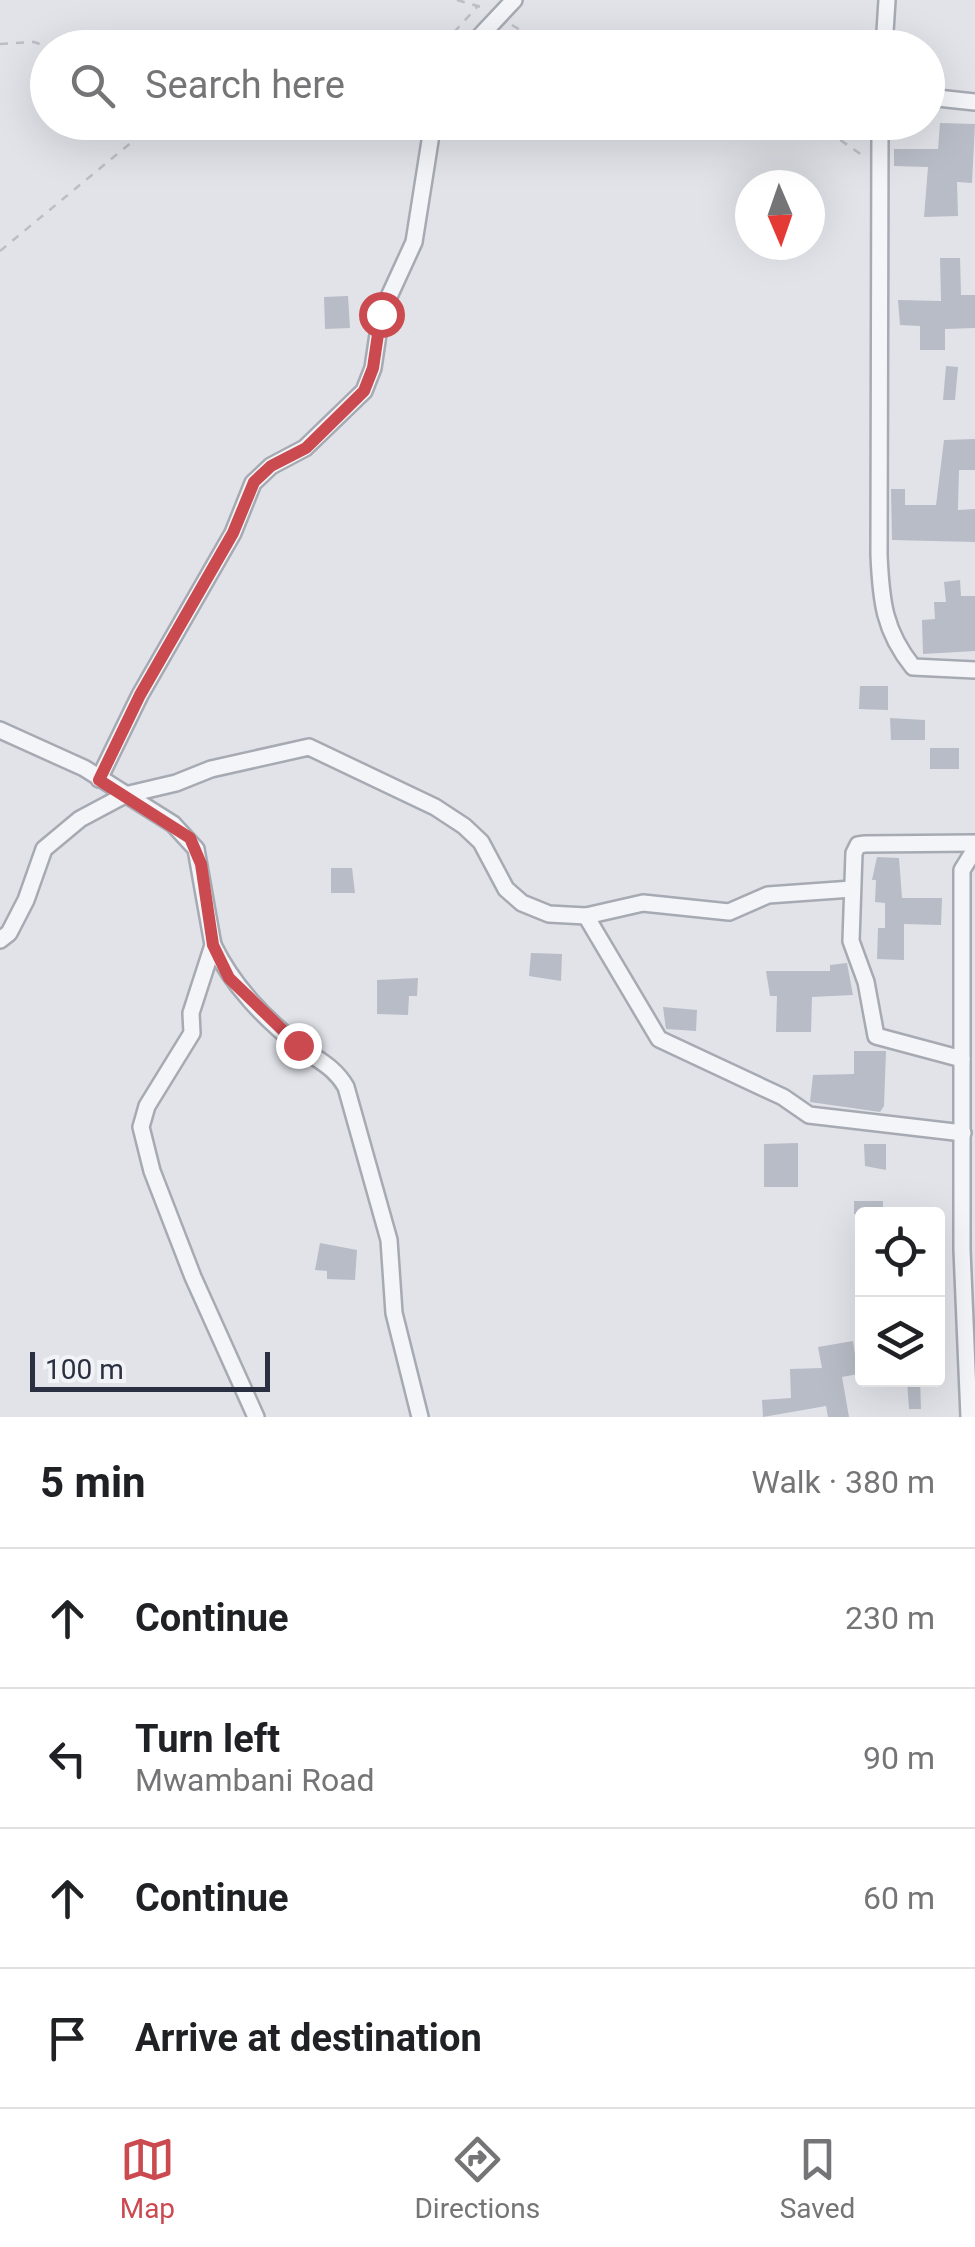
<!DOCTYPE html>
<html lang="en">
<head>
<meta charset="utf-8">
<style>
  body { margin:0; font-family:Roboto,sans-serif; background:#f2f2f2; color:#202124 }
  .controls { position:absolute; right:30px; bottom:30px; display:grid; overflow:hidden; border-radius:10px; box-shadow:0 10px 40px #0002 }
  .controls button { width:90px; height:90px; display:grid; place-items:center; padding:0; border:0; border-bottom:2px solid #e0e0e0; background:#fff; color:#202124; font:50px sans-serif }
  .compass { position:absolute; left:735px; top:170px; width:90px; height:90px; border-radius:50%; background:#fff; box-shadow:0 10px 40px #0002; rotate:178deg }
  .scale { position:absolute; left:30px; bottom:25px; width:240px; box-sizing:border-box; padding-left:10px; border:5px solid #2a3041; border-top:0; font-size:28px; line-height:35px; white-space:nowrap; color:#2a3041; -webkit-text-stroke:8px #f1f3f7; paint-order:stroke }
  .stop { position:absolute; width:30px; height:30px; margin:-22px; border:8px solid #cb4a50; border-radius:50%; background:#fff }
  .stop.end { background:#cb4a50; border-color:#fff; box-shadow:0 2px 10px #0008 }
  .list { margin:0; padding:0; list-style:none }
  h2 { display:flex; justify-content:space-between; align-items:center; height:130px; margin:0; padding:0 40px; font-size:42px }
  h2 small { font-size:32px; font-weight:400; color:#757577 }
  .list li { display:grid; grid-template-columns:65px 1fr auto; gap:30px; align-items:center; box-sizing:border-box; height:140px; padding:0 40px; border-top:2px solid #e0e0e0 }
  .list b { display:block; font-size:38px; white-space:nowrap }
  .list p { margin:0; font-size:32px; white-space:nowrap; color:#757577 }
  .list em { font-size:32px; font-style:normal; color:#757577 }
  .icon { flex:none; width:55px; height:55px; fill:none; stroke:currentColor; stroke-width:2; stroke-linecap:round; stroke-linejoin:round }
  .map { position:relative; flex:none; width:975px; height:1417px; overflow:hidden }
  .search { position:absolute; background:#fff; box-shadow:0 10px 40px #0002; left:30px; right:30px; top:30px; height:110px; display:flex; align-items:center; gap:25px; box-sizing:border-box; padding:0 35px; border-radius:55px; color:#757577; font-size:38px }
  .sheet { height:690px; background:#fff }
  nav { display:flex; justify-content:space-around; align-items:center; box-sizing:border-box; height:140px; border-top:2px solid #e0e0e0; background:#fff; font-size:28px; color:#757577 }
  nav a { display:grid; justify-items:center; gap:5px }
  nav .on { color:#cb4a50 }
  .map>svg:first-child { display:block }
</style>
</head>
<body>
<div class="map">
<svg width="975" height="1417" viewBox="0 0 975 1417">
  <rect width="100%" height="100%" fill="#e1e3e9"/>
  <g fill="#b8bcc6">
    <polygon points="940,123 975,124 972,183 957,182 958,216 924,217 928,167 894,166 894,149 938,149"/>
    <polygon points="940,258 960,258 961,295 975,295 975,328 945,329 945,350 920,350 920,326 900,325 898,300 941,301"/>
    <polygon points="348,296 350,328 325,329 324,297"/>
    <polygon points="946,366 958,367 955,400 943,400"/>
    <polygon points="975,439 975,470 959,470 958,505 958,510 975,509 975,542 892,540 891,489 905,489 905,505 936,505 944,440"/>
    <polygon points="960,580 961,596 975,596 975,651 923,654 922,620 935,619 934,602 946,602 944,582"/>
    <polygon points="860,686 888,686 888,710 859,709"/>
    <polygon points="890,718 925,720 925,740 891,740"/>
    <rect x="930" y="748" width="29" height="21"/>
    <polygon points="877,857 899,858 902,898 942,898 941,925 904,924 904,960 877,959 878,928 885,928 885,903 875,902 876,880 872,880"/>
    <polygon points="331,868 352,868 355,893 331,893"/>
    <polygon points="531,953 562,954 561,981 529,976"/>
    <polygon points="847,963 853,995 812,997 811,1032 776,1032 777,996 770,996 766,971 830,971 830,965"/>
    <polygon points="418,978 417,996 409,996 408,1015 377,1014 377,980"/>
    <polygon points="663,1007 697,1010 696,1031 666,1029"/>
    <polygon points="854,1051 886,1051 884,1106 880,1112 810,1102 813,1075 854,1074"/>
    <polygon points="798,1143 798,1187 764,1187 764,1144"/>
    <polygon points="864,1144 886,1144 886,1170 865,1166"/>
    <rect x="854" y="1201" width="29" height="13"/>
    <polygon points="320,1243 357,1250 355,1280 327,1279 327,1271 315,1270"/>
    <polygon points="853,1341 858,1374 842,1377 849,1417 828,1417 826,1406 763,1417 762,1400 791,1398 790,1369 822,1368 818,1347"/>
    <polygon points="907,1380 920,1380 921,1409 909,1409"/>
  </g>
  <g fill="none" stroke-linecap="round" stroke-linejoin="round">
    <defs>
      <g id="minor">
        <polyline points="469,48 514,0"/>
        <polyline points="884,48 887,0"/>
        <polyline points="928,97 975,102"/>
        <path d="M880,122l-1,433c2,46 5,76 34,112l62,3"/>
        <polyline points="0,730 84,768 173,824 196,849 213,945 191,1013 192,1033 147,1106 141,1127 152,1171 193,1277 256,1417"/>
        <polyline points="99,779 140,695 233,533 253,483 271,466 305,448 364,391 373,368 381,314 414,242 433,122"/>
        <polyline points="586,916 659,1039 783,1097 809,1115 963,1133"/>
        <polyline points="0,940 9,933 26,900 44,849 80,819 125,795 176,783 211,769 309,747 435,807 464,826 481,842 506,889 522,903 549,914 586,916 643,903 729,912 768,895 852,889"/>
        <path d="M213,945c20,41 50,72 86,101 18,14 35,20 47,41l43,153 5,73 26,104"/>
        <polyline points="962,1059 876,1036 866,982 851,941 854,853 858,845 865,844 975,843"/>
        <polyline points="969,1417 962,1250 962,870 975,849"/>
      </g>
    </defs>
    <use href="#minor" stroke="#a6aab3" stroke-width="20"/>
    <g stroke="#bbbec5" stroke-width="2.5" stroke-dasharray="8 8" stroke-linecap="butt">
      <polyline points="457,0 484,8"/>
      <polyline points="512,25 549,48"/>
      <polyline points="0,44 34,42 51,48"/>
      <polyline points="426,48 456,30 477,7"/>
      <polyline points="814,122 865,157"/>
      <polyline points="0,251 156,122"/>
    </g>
    <use href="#minor" stroke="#f4f5f8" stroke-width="15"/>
  </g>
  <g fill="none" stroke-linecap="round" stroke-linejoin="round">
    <polyline stroke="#cb4a50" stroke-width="12" points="298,1045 229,978 213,945 201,864 190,838 99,780 140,695 233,533 254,482 271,466 306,448 364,391 373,368 381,314"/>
  </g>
</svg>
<div class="controls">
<button><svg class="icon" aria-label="locate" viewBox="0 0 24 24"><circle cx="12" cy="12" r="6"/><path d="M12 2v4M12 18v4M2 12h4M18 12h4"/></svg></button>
<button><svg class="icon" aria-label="layers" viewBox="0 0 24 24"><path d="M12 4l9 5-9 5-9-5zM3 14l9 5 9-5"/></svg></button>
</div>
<svg class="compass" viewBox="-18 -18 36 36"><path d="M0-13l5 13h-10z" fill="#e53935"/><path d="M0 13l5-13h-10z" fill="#757577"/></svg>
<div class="scale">100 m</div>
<div class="stop" style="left:381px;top:314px"></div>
<div class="stop end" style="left:298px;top:1045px"></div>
<div class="search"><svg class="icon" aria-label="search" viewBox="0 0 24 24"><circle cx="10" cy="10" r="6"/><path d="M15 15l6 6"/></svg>Search here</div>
</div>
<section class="sheet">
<h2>5 min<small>Walk · 380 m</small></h2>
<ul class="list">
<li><svg class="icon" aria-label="ahead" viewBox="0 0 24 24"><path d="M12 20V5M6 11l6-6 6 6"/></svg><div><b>Continue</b></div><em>230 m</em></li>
<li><svg class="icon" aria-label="left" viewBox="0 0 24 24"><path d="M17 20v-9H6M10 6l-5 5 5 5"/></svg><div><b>Turn left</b><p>Mwambani Road</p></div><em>90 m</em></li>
<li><svg class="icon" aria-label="ahead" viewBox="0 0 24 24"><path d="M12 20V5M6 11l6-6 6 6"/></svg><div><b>Continue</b></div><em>60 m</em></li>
<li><svg class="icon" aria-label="arrive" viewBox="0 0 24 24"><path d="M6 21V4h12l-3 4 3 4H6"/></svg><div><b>Arrive at destination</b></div></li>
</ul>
</section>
<nav>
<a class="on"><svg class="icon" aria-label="map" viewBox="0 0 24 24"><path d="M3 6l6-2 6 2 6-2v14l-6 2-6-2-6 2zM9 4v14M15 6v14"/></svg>Map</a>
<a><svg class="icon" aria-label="directions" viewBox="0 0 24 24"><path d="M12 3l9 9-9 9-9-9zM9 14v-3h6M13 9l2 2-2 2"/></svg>Directions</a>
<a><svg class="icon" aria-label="saved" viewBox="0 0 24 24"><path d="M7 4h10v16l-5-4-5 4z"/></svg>Saved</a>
</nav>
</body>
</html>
